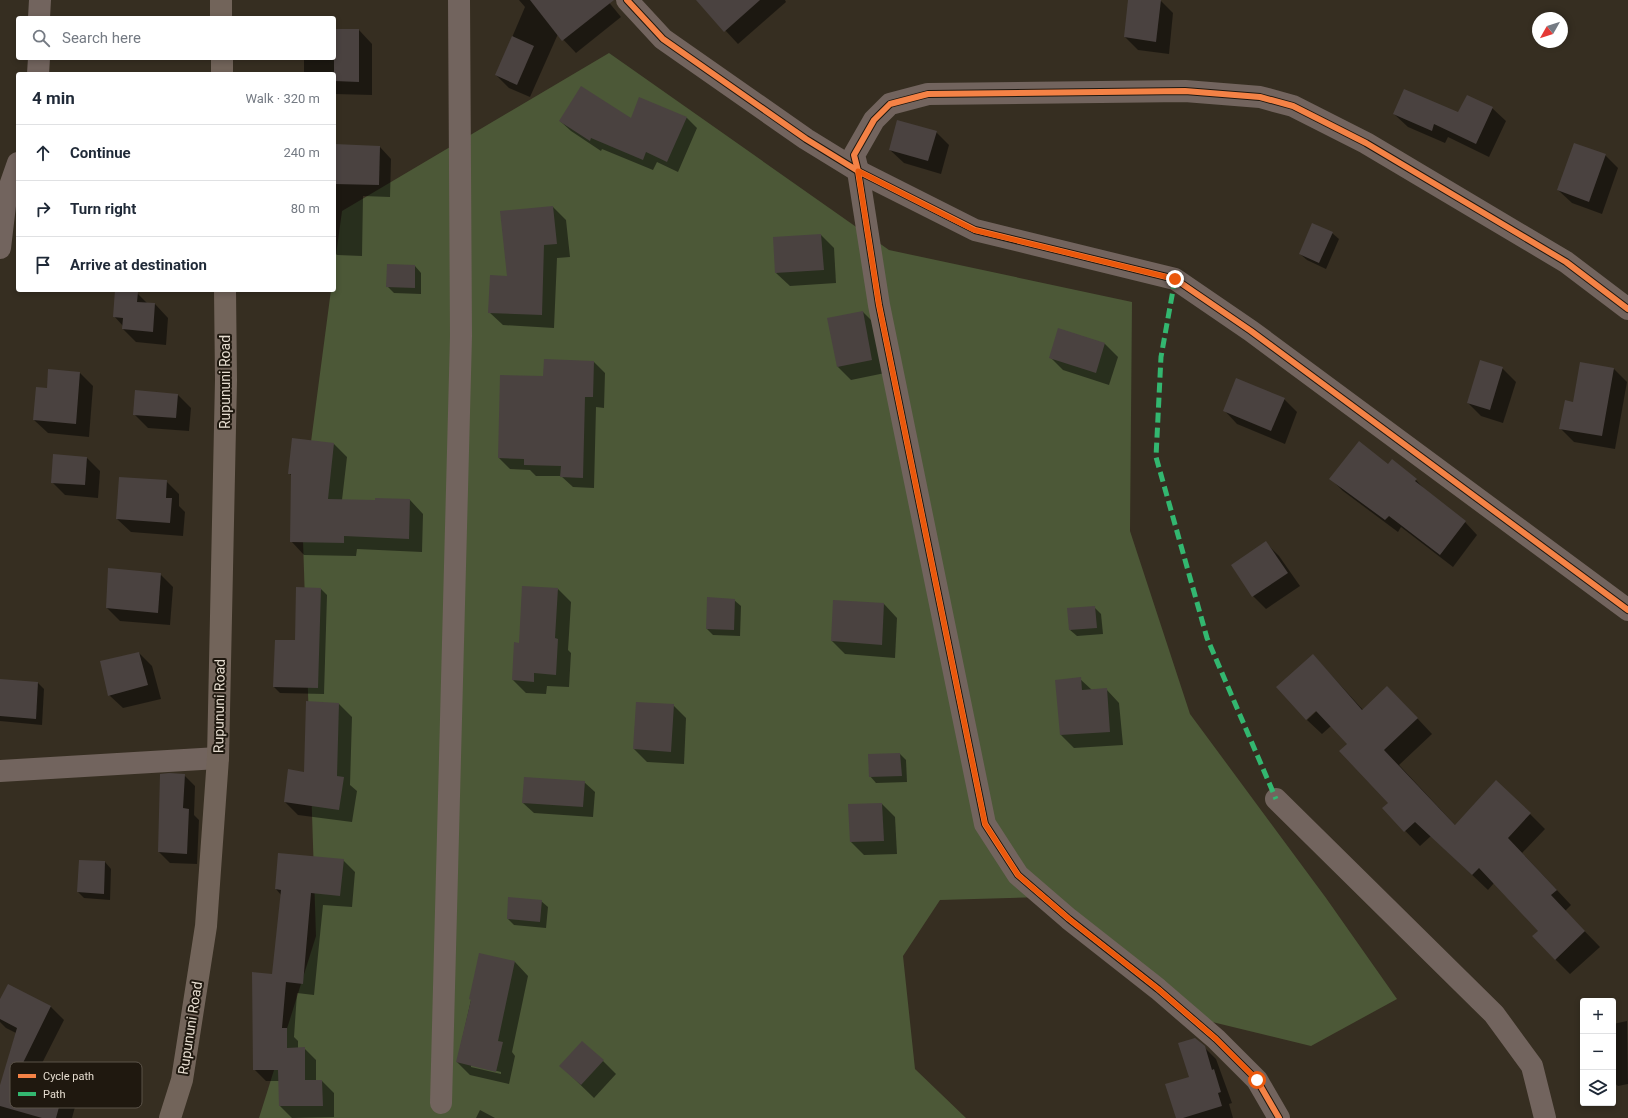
<!DOCTYPE html>
<html lang="en">
<head>
<meta charset="utf-8">
<style>
  body { margin:0; font-family:Roboto,sans-serif; background:#f2f2f3; color:#1f2937 }
  .controls { position:absolute; right:12px; bottom:12px; display:grid; overflow:hidden; border-radius:4px; box-shadow:0 2px 6px #0003 }
  .controls button { width:36px; height:36px; display:grid; place-items:center; padding:0; border:0; border-bottom:1px solid #e0e1e3; background:#fff; color:#1f2937; font:20px sans-serif }
  .compass { position:absolute; left:1532px; top:12px; width:36px; height:36px; border-radius:50%; background:#fff; box-shadow:0 2px 6px #0003; rotate:231deg }
  .stop { position:absolute; width:12px; height:12px; margin:-9px; border:3px solid #ea580c; border-radius:50%; background:#fff }
  .stop.end { background:#ea580c; border-color:#fff; box-shadow:0 1px 4px #0008 }
  .list { margin:0; padding:0; list-style:none }
  h2 { display:flex; justify-content:space-between; align-items:center; height:52px; margin:0; padding:0 16px; font-size:17px }
  h2 small { font-size:13px; font-weight:400; color:#747a83 }
  .list li { display:grid; grid-template-columns:26px 1fr auto; gap:12px; align-items:center; box-sizing:border-box; height:56px; padding:0 16px; border-top:1px solid #e0e1e3 }
  .list b { display:block; font-size:15px; white-space:nowrap }
  .list em { font-size:13px; font-style:normal; color:#747a83 }
  .icon { flex:none; width:22px; height:22px; fill:none; stroke:currentColor; stroke-width:2; stroke-linecap:round; stroke-linejoin:round }
  .map { position:relative; flex:none; width:1628px; height:1118px; overflow:hidden }
  .search { position:absolute; background:#fff; box-shadow:0 2px 6px #0003; left:16px; top:16px; width:320px; height:44px; display:flex; align-items:center; gap:10px; box-sizing:border-box; padding:0 14px; border-radius:4px; color:#747a83; font-size:15px }
  .panel { position:absolute; background:#fff; box-shadow:0 2px 6px #0003; left:16px; top:72px; width:320px; height:220px; border-radius:4px }
  .map>svg:first-child { display:block }
</style>
</head>
<body>
<div class="map">
<svg width="1628" height="1118" viewBox="0 0 1628 1118">
  <rect width="100%" height="100%" fill="#362e21"/>
  <polygon fill="#4c5837" points="609,53 889,250 1132,302 1130,531 1190,714 1326,898 1397,999 1311,1046 1204,1020 1042,897 940,900 903,956 915,1069 966,1118 259,1118 316,936 302,510 331,290 334,290 334,270 342,211"/>
  <g fill="#0007" fill-rule="evenodd">
    <polygon points="519,0 607,0 621,17 576,53 558,34 530,97 509,88 496,75 525,7"/>
    <polygon points="697,0 785,0 786,2 738,44"/>
    <polygon points="1129,0 1160,0 1173,13 1169,54 1138,50 1125,37"/>
    <polygon points="334,30 359,30 372,44 372,95 334,94 334,74 304,74 304,58 334,58"/>
    <polygon points="1467,96 1492,108 1506,121 1489,157 1448,137 1445,143 1408,127 1394,114 1459,114"/>
    <polygon points="687,118 697,128 678,172 657,162 653,170 602,149 601,151 571,131 560,121"/>
    <polygon points="936,132 949,145 941,174 904,163 890,150"/>
    <polygon points="334,145 380,147 391,159 390,197 363,196 362,256 337,255 334,252"/>
    <polygon points="1605,155 1618,168 1602,214 1572,203 1558,190"/>
    <polygon points="553,207 566,220 570,257 557,258 554,328 503,325 489,312 508,277"/>
    <polygon points="1332,233 1339,239 1326,269 1307,260 1300,254"/>
    <polygon points="821,235 834,248 836,283 790,286 776,273"/>
    <polygon points="388,265 415,266 421,273 421,294 394,293 387,286"/>
    <polygon points="137,293 148,304 155,304 168,318 166,345 136,342 123,329 123,326 114,316"/>
    <polygon points="863,312 876,325 885,373 851,380 838,367"/>
    <polygon points="1059,329 1105,344 1118,357 1109,385 1063,370 1050,357"/>
    <polygon points="594,362 605,373 604,408 596,407 594,488 573,487 561,476 536,476 530,470 510,469 499,458 544,378"/>
    <polygon points="1502,368 1516,382 1503,423 1481,416 1468,403"/>
    <polygon points="1614,369 1627,382 1615,449 1574,442 1561,429"/>
    <polygon points="80,373 93,386 89,437 48,433 34,420 48,389"/>
    <polygon points="178,395 191,408 189,431 148,428 134,414"/>
    <polygon points="1284,399 1297,412 1285,444 1237,424 1224,410"/>
    <polygon points="334,444 347,457 342,500 410,500 423,514 422,552 357,549 356,556 304,555 291,541 292,476 290,474"/>
    <polygon points="54,455 87,458 100,471 98,498 65,495 52,482"/>
    <polygon points="1392,461 1416,480 1428,493 1465,522 1477,535 1453,567 1401,527 1398,532 1343,491 1331,479 1388,466"/>
    <polygon points="166,481 179,494 179,506 185,512 183,536 131,532 117,519"/>
    <polygon points="1266,543 1279,556 1300,586 1266,609 1253,596"/>
    <polygon points="109,570 160,574 173,587 170,625 120,621 107,608"/>
    <polygon points="321,589 327,595 324,694 280,693 274,687"/>
    <polygon points="558,589 571,602 568,650 571,653 569,687 547,686 546,694 526,693 513,680"/>
    <polygon points="734,600 741,606 740,636 713,635 707,629"/>
    <polygon points="834,601 884,604 897,618 895,658 845,654 832,641"/>
    <polygon points="1094,607 1101,614 1103,634 1077,636 1070,630"/>
    <polygon points="139,653 152,666 161,699 123,708 109,695"/>
    <polygon points="1313,655 1363,710 1402,702 1432,734 1399,765 1455,825 1530,814 1545,829 1522,853 1571,905 1565,911 1600,947 1570,974 1555,959 1539,931 1494,883 1488,890 1431,836 1420,846 1383,808 1389,803 1348,744 1331,726 1322,734 1307,720 1320,708"/>
    <polygon points="1080,679 1092,690 1106,689 1119,703 1123,745 1074,748 1061,735"/>
    <polygon points="0,680 38,683 44,689 42,725 0,721"/>
    <polygon points="307,702 339,704 352,717 350,785 357,791 352,822 298,815 285,802 305,773"/>
    <polygon points="673,705 686,718 684,764 647,762 634,749"/>
    <polygon points="900,754 906,760 907,782 876,783 870,776"/>
    <polygon points="184,775 195,786 194,815 199,820 197,864 170,863 159,852"/>
    <polygon points="584,782 595,792 593,817 534,813 523,803"/>
    <polygon points="882,804 895,817 897,854 864,855 851,842"/>
    <polygon points="343,860 355,872 352,907 323,905 314,995 297,993 294,1037 298,1041 298,1049 304,1048 316,1060 316,1081 322,1081 334,1093 334,1117 292,1118 280,1106 280,1081 266,1081 254,1069 273,975 281,895 276,889"/>
    <polygon points="80,861 105,862 111,869 110,900 84,898 78,892"/>
    <polygon points="541,901 548,907 546,928 514,925 508,919"/>
    <path d="M480,955l35,7 13,14 -16,76 3,4 -6,28 -39,-9 -13,-13 14,-62zM471,1065l30,7v2l-30,-7z"/>
    <polygon points="8,985 51,1007 64,1020 36,1075 65,1083 78,1096 72,1118 0,1118 0,1088 16,1033 6,1028 0,1022 0,1001"/>
    <polygon points="1627,1021 1628,1084 1618,1086 1613,1082 1613,1024"/>
    <polygon points="1204,1047 1216,1059 1232,1103 1229,1104 1233,1118 1177,1118 1190,1078"/>
    <polygon points="603,1061 616,1074 594,1098 561,1066"/>
    <polygon points="480,1110 495,1118 476,1118"/>
  </g>
  <g fill="#4a4240">
    <polygon points="530,0 614,0 562,41"/>
    <polygon points="696,0 760,0 724,32"/>
    <polygon points="1128,0 1161,0 1156,42 1124,37"/>
    <polygon points="334,29 359,29 359,82 334,81"/>
    <polygon points="512,36 534,46 517,85 495,75"/>
    <polygon points="581,86 631,118 639,97 687,117 667,162 646,152 643,160 591,138 590,141 559,121"/>
    <polygon points="1404,89 1458,112 1467,95 1493,107 1476,144 1434,124 1432,131 1393,114"/>
    <polygon points="897,120 937,131 928,161 889,150"/>
    <polygon points="1574,143 1606,154 1589,202 1557,190"/>
    <polygon points="334,144 380,146 379,185 334,184"/>
    <polygon points="553,206 557,244 544,245 542,315 488,313 490,275 507,276 500,211"/>
    <polygon points="1312,223 1333,232 1319,263 1299,254"/>
    <polygon points="821,234 824,270 775,273 773,237"/>
    <polygon points="387,264 415,265 415,288 386,287"/>
    <polygon points="115,290 138,292 137,302 155,303 153,332 122,329 123,318 113,317"/>
    <polygon points="863,311 872,360 837,367 827,318"/>
    <polygon points="1058,328 1105,343 1096,373 1049,358"/>
    <polygon points="544,359 594,361 593,397 585,397 583,478 560,477 561,466 524,465 524,459 498,458 500,375 543,376"/>
    <polygon points="1480,360 1503,367 1490,410 1467,403"/>
    <polygon points="1580,362 1614,368 1602,436 1559,429 1565,400 1573,402"/>
    <polygon points="48,369 80,372 76,424 33,420 36,387 47,388"/>
    <polygon points="1236,378 1285,398 1271,431 1223,411"/>
    <polygon points="135,390 178,394 176,418 133,415"/>
    <polygon points="292,438 334,443 328,499 375,500 375,498 410,499 409,539 344,536 344,543 290,542 291,474 288,474"/>
    <polygon points="1359,441 1388,464 1392,459 1417,479 1415,481 1466,521 1440,555 1389,516 1385,520 1329,479"/>
    <polygon points="53,454 87,457 85,485 51,483"/>
    <polygon points="119,477 167,480 166,498 172,498 170,523 116,519"/>
    <polygon points="1266,541 1288,573 1252,597 1231,565"/>
    <polygon points="108,568 161,573 158,613 106,608"/>
    <polygon points="522,586 558,588 555,638 558,639 556,675 534,673 534,682 512,680 514,642 519,643"/>
    <polygon points="296,587 321,588 318,688 273,687 275,640 295,640"/>
    <polygon points="707,597 735,599 734,630 706,629"/>
    <polygon points="833,600 884,603 882,645 831,641"/>
    <polygon points="1095,606 1097,628 1069,630 1067,608"/>
    <polygon points="139,652 148,685 108,696 100,661"/>
    <polygon points="1313,654 1362,710 1387,686 1418,718 1384,750 1455,825 1496,780 1531,813 1508,838 1557,890 1551,895 1585,931 1555,960 1532,936 1538,931 1479,868 1472,875 1415,822 1404,832 1382,808 1388,803 1339,751 1347,744 1316,711 1306,720 1276,687"/>
    <polygon points="1081,677 1082,690 1107,688 1110,732 1060,735 1055,680"/>
    <polygon points="0,679 38,682 36,719 0,716"/>
    <polygon points="306,701 339,703 337,776 344,777 339,810 284,802 288,769 304,772"/>
    <polygon points="636,702 674,704 671,752 633,749"/>
    <polygon points="900,753 902,776 869,777 868,754"/>
    <polygon points="169,773 185,774 183,808 189,809 187,854 158,852 160,774"/>
    <polygon points="524,777 585,781 583,807 522,803"/>
    <polygon points="882,803 884,841 850,842 848,804"/>
    <polygon points="278,853 344,859 340,896 311,893 303,984 286,982 282,1028 287,1028 287,1048 305,1047 305,1080 322,1080 323,1106 279,1106 278,1070 253,1070 252,972 272,974 281,890 275,889"/>
    <polygon points="79,860 105,861 104,894 77,892"/>
    <polygon points="508,897 542,900 540,922 507,919"/>
    <polygon points="479,953 515,961 498,1041 503,1042 496,1072 456,1062 471,1000 469,999"/>
    <polygon points="8,984 51,1006 20,1069 66,1082 56,1118 42,1118 0,1106 0,1085 17,1028 0,1019 0,999"/>
    <polygon points="1195,1038 1205,1046 1212,1070 1214,1069 1221,1092 1218,1093 1222,1106 1183,1118 1176,1118 1165,1084 1189,1077 1178,1043"/>
    <polygon points="582,1041 604,1060 581,1085 559,1066"/>
  </g>
  <g fill="none" stroke-linecap="round" stroke-linejoin="round">
    <g stroke="#72645e" stroke-width="22">
      <polyline points="627,0 663,39 806,139 858,171 975,230 1175,279 1251,331 1628,610"/>
      <polyline points="39,18 40,0"/>
      <polyline points="38,74 39,58"/>
      <polyline points="0,248 6,197 18,163"/>
      <polyline points="0,771 218,758"/>
      <polyline points="1276,799 1494,1014 1532,1066 1545,1118"/>
      <polyline points="441,1103 461,336 459,0"/>
      <polyline points="1279,1118 1257,1080 1216,1039 1158,989 1069,919 1018,875 985,824 879,305 858,171 854,155 874,120 890,104 928,94 1185,91 1260,97 1293,106 1366,143 1566,262 1628,309"/>
    </g>
    <g stroke="#72645a" stroke-width="22">
      <polyline points="221,0 221,18"/>
      <polyline points="222,58 222,74"/>
      <polyline points="170,1118 182,1080 206,926 218,758 226,380 225,290"/>
    </g>
    <polyline stroke="#33b770" stroke-width="5" stroke-dasharray="10 5" stroke-linecap="butt" points="1175,279 1161,357 1156,457 1207,638 1276,799"/>
    <defs>
      <g id="cycleway">
        <polyline points="627,0 663,39 806,139 858,171 975,230 1175,279 1251,331 1628,610"/>
        <polyline points="1279,1118 1257,1080 1216,1039 1158,989 1069,919 1018,875 985,824 879,305 858,171 854,155 874,120 890,104 928,94 1185,91 1260,97 1293,106 1366,143 1566,262 1628,309"/>
      </g>
    </defs>
    <use href="#cycleway" stroke="#1f180f" stroke-width="8"/>
    <use href="#cycleway" stroke="#f48246" stroke-width="6"/>
  </g>
  <g fill="none" stroke-linecap="round" stroke-linejoin="round">
    <polyline stroke="#ea580c" stroke-width="5" points="1175,279 974,230 858,171 879,305 985,824 1018,875 1069,919 1158,989 1216,1039 1257,1080"/>
  </g>
  <g text-anchor="middle" dominant-baseline="central" stroke-width="4" stroke-linejoin="round" paint-order="stroke">
    <g font-size="14" fill="#e6ddd0" stroke="#1f180f">
      <text transform="translate(225 382) rotate(-90)">Rupununi Road</text>
      <text transform="translate(219 706) rotate(-89)">Rupununi Road</text>
      <text transform="translate(190 1028) rotate(-81)">Rupununi Road</text>
    </g>
  </g>
  <rect x="10" y="1062" width="132" height="46" rx="6" fill="#1f180f" stroke="#5b5349" stroke-width="1"/>
  <rect x="18" y="1074" width="18" height="4" fill="#f48246"/>
  <rect x="18" y="1092" width="18" height="4" fill="#33b770"/>
  <g font-size="11" fill="#e6ddd0">
    <text x="43" y="1080">Cycle path</text>
    <text x="43" y="1098">Path</text>
  </g>
</svg>
<div class="controls">
<button>+</button>
<button>−</button>
<button><svg class="icon" aria-label="layers" viewBox="0 0 24 24"><path d="M12 4l9 5-9 5-9-5zM3 14l9 5 9-5"/></svg></button>
</div>
<svg class="compass" viewBox="-18 -18 36 36"><path d="M0-13l5 13h-10z" fill="#e53935"/><path d="M0 13l5-13h-10z" fill="#747a83"/></svg>
<div class="stop" style="left:1257px;top:1080px"></div>
<div class="stop end" style="left:1175px;top:279px"></div>
<div class="search"><svg class="icon" aria-label="search" viewBox="0 0 24 24"><circle cx="10" cy="10" r="6"/><path d="M15 15l6 6"/></svg>Search here</div>
<section class="panel">
<h2>4 min<small>Walk · 320 m</small></h2>
<ul class="list">
<li><svg class="icon" aria-label="ahead" viewBox="0 0 24 24"><path d="M12 20V5M6 11l6-6 6 6"/></svg><div><b>Continue</b></div><em>240 m</em></li>
<li><svg class="icon" aria-label="right" viewBox="0 0 24 24"><path d="M7 20v-9h11M14 6l5 5-5 5"/></svg><div><b>Turn right</b></div><em>80 m</em></li>
<li><svg class="icon" aria-label="arrive" viewBox="0 0 24 24"><path d="M6 21V4h12l-3 4 3 4H6"/></svg><div><b>Arrive at destination</b></div></li>
</ul>
</section>
</div>
</body>
</html>
